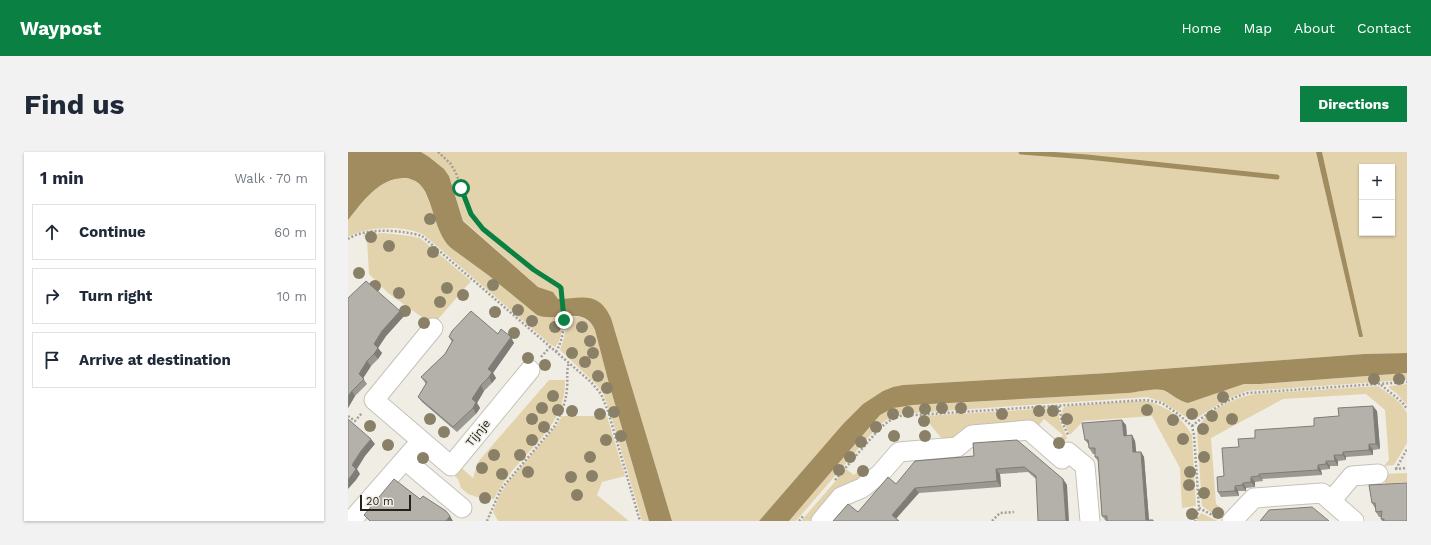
<!DOCTYPE html>
<html lang="en">
<head>
<meta charset="utf-8">
<style>
  body { margin:0; font-family:"Work Sans",sans-serif; background:#f2f2f3; color:#1f2937 }
  .controls { position:absolute; right:12px; top:12px; display:grid; overflow:hidden; border-radius:0px; box-shadow:0 1px 3px #0004 }
  .controls button { width:36px; height:36px; display:grid; place-items:center; padding:0; border:0; border-bottom:1px solid #e0e1e3; background:#fff; color:#1f2937; font:20px sans-serif }
  .scale { position:absolute; left:12px; bottom:10px; width:51px; box-sizing:border-box; padding-left:4px; border:2px solid #23221f; border-top:0; font-size:11px; line-height:14px; white-space:nowrap; color:#23221f; -webkit-text-stroke:3px #f0ede5; paint-order:stroke }
  .stop { position:absolute; width:12px; height:12px; margin:-9px; border:3px solid #0b8043; border-radius:50%; background:#fff }
  .stop.end { background:#0b8043; border-color:#fff; box-shadow:0 1px 4px #0008 }
  .list { margin:0; padding:0; list-style:none }
  h2 { display:flex; justify-content:space-between; align-items:center; height:52px; margin:0; padding:0 16px; font-size:17px }
  h2 small { font-size:13px; font-weight:400; color:#747a83 }
  .list li { display:grid; grid-template-columns:26px 1fr auto; gap:12px; align-items:center; box-sizing:border-box; height:56px; margin:0 8px 8px; padding:0 8px; border:1px solid #e0e1e3; border-radius:0px }
  .list b { display:block; font-size:15px; white-space:nowrap }
  .list em { font-size:13px; font-style:normal; color:#747a83 }
  .icon { flex:none; width:22px; height:22px; fill:none; stroke:currentColor; stroke-width:2; stroke-linecap:round; stroke-linejoin:round }
  .map { position:relative; flex:none; width:1059px; height:369px; overflow:hidden; border-radius:0px }
  header { display:flex; align-items:center; gap:24px; box-sizing:border-box; height:56px; padding:0 20px; background:#0b8043; color:#fff }
  header strong { font-size:19px }
  nav { display:flex; gap:22px; margin-inline-start:auto; font-size:14px }
  .intro { display:flex; align-items:center; justify-content:space-between; box-sizing:border-box; height:96px; padding:0 24px }
  h1 { margin:0; font-size:28px }
  .button { padding:10px 18px; border-radius:0px; background:#0b8043; color:#fff; font-size:14px; font-weight:700 }
  main { display:flex; gap:24px; padding:0 24px }
  aside { flex:1; background:#fff; border-radius:0px; box-shadow:0 1px 3px #0004 }
  .map>svg:first-child { display:block }
</style>
</head>
<body>
<header>
<strong>Waypost</strong>
<nav><a>Home</a><a>Map</a><a>About</a><a>Contact</a></nav>
</header>
<div class="intro"><h1>Find us</h1><a class="button">Directions</a></div>
<main>
<aside>
<h2>1 min<small>Walk · 70 m</small></h2>
<ul class="list">
<li><svg class="icon" aria-label="ahead" viewBox="0 0 24 24"><path d="M12 20V5M6 11l6-6 6 6"/></svg><div><b>Continue</b></div><em>60 m</em></li>
<li><svg class="icon" aria-label="right" viewBox="0 0 24 24"><path d="M7 20v-9h11M14 6l5 5-5 5"/></svg><div><b>Turn right</b></div><em>10 m</em></li>
<li><svg class="icon" aria-label="arrive" viewBox="0 0 24 24"><path d="M6 21V4h12l-3 4 3 4H6"/></svg><div><b>Arrive at destination</b></div></li>
</ul>
</aside>
<div class="map">
<svg width="1059" height="369" viewBox="0 0 1059 369">
  <rect width="100%" height="100%" fill="#f0ede5"/>
  <g fill="#e3d3ac" fill-rule="evenodd">
    <path d="M73,0h895l43,186 4,-2 -41,-184h85v201l-43,1 -256,19 -205,12 -10,2 -10,4 -20,13 -20,20 -84,97h-87l-61,-203c-11,-25 -31,-20 -53,-19l-5,-7 -15,-5 -75,-67 -14,-44 -5,-7zM1014,15h30v66h-30z"/>
    <path d="M51,26l13,1 10,7 27,60 2,2 37,27 49,40 12,2 13,-1c0,11 1,22 -7,31l-5,-3 -126,-109c-19,-10 -57,-9 -76,2v-17l20,-24 7,-7 9,-6z"/>
    <polygon points="35,81 63,84 72,86 123,129 85,173 40,141 21,122 19,87 15,83"/>
    <path d="M217,164c14,0 24,1 30,14l13,50 41,141h-7l-31,-106 -8,-22 -8,-10 -35,-33 4,-12 2,-11z"/>
    <path d="M1059,221v7l-160,11 -20,8 -32,20 -9,-2 -23,-15 -16,-5 -248,17 -11,5 -10,7 -82,95h-7l91,-106 7,-4 12,-5 229,-13c9,-1 27,-5 35,-3 8,3 15,11 25,13l56,-19h16z"/>
    <path d="M201,228h16c2,52 -51,75 -71,119l-17,-2 -9,-3 -7,-6 -3,-9 -9,-8 9,-6 15,13 5,-16 5,-6z"/>
    <polygon points="1059,232 1059,253 1049,242 1040,235 1042,234"/>
    <path d="M1030,234l15,11 8,7 6,9v30l-13,22 -10,1 5,-6 -4,-50 -19,-16 -83,5 -72,39 5,66 9,8 -6,6 -17,-12 -5,-75c6,-20 39,-34 58,-37z"/>
    <path d="M795,249c20,2 39,16 49,34l4,71 -14,2 -2,-40 -28,-52 -69,5 -13,14c-4,-8 -10,-18 -7,-27l5,-2z"/>
    <polygon points="706,256 709,257 713,272 719,286 710,297 707,293 715,283 696,267 688,277 595,288 575,264"/>
    <polygon points="214,264 259,264 277,324 254,330 249,343 281,369 150,369 145,360 152,342 161,329 209,273"/>
    <polygon points="524,315 528,319 466,369 453,369 498,317 506,323 514,316 522,318"/>
    <polygon points="1059,321 1059,330 1037,332 1036,322"/>
    <polygon points="853,361 869,369 848,369"/>
  </g>
  <g fill="#a08c5e">
    <path d="M0,0h73l8,5 15,12 5,7 14,45 75,66 15,5 5,7c24,-1 41,-8 53,19l61,203h-23l-41,-141 -13,-50c-11,-26 -38,-7 -58,-15l-49,-40 -37,-27c-14,-13 -16,-35 -24,-52 -4,-11 -11,-17 -22,-18 -27,0 -42,24 -57,42z"/>
    <polygon points="968,0 974,0 1015,184 1014,185 1011,185"/>
    <path d="M1059,201v20l-147,11h-16l-56,19c-10,-2 -17,-10 -25,-13 -8,-2 -26,2 -35,3l-215,12 -20,3 -13,7 -91,106h-30l84,-97 20,-20 20,-13 10,-4 10,-2 205,-12 256,-19z"/>
  </g>
  <g fill="none" stroke-linecap="round" stroke-linejoin="round">
    <polyline stroke="#a08c5e" stroke-width="5" points="673,0 739,5 929,25"/>
    <defs>
      <g id="street">
        <polyline points="85,176 26,248 103,314 182,218"/>
        <polyline points="57,308 114,356"/>
        <polyline points="983,349 1004,324 1030,322"/>
        <polyline points="3,369 73,289"/>
        <polyline points="473,369 493,345 514,336 532,322 551,300 609,295 624,283 681,278 714,307 720,300 737,314 742,369"/>
        <polyline points="884,369 906,346 974,341 1006,369"/>
      </g>
    </defs>
    <use href="#street" stroke="#c5c2bb" stroke-width="21"/>
    <g stroke="#a19f99" stroke-width="2.5" stroke-dasharray="2 2" stroke-linecap="butt">
      <path d="M90,0l12,11 6,10 12,34 8,14 40,36 45,31c2,24 7,42 -5,64"/>
      <path d="M0,87c18,-12 54,-9 74,-3l169,146 10,12 7,17 32,110"/>
      <polyline points="193,205 202,195"/>
      <polyline points="1033,233 1054,250 1059,257"/>
      <polyline points="711,254 714,270 720,283"/>
      <polyline points="0,264 7,269 14,261"/>
      <path d="M844,274c17,-14 34,-27 56,-33l159,-11"/>
      <polyline points="1047,317 1059,316"/>
      <polyline points="1048,317 1059,297"/>
      <polyline points="487,328 532,276 541,269 552,264 798,248 814,251 830,262 844,274 846,283 851,356 849,365 847,369"/>
      <polyline points="851,356 868,365"/>
      <path d="M139,369l14,-32 53,-62c7,-13 12,-24 13,-39 1,-9 -1,-17 2,-25"/>
      <polyline points="451,369 456,363"/>
      <polyline points="644,369 652,361 666,360"/>
    </g>
    <use href="#street" stroke="#fff" stroke-width="19"/>
  </g>
  <g fill="#8a8067">
    <circle cx="82" cy="67" r="6"/>
    <circle cx="23" cy="85" r="6"/>
    <circle cx="41" cy="94" r="6"/>
    <circle cx="85" cy="100" r="6"/>
    <circle cx="11" cy="121" r="6"/>
    <circle cx="145" cy="133" r="6"/>
    <circle cx="27" cy="134" r="6"/>
    <circle cx="99" cy="136" r="6"/>
    <circle cx="51" cy="141" r="6"/>
    <circle cx="115" cy="143" r="6"/>
    <circle cx="92" cy="150" r="6"/>
    <circle cx="170" cy="158" r="6"/>
    <circle cx="57" cy="159" r="6"/>
    <circle cx="147" cy="160" r="6"/>
    <circle cx="184" cy="169" r="6"/>
    <circle cx="76" cy="171" r="6"/>
    <circle cx="207" cy="175" r="6"/>
    <circle cx="234" cy="175" r="6"/>
    <circle cx="166" cy="181" r="6"/>
    <circle cx="242" cy="189" r="6"/>
    <circle cx="224" cy="201" r="6"/>
    <circle cx="245" cy="201" r="6"/>
    <circle cx="180" cy="206" r="6"/>
    <circle cx="237" cy="210" r="6"/>
    <circle cx="197" cy="213" r="6"/>
    <circle cx="250" cy="224" r="6"/>
    <circle cx="1026" cy="227" r="6"/>
    <circle cx="1051" cy="227" r="6"/>
    <circle cx="259" cy="236" r="6"/>
    <circle cx="205" cy="244" r="6"/>
    <circle cx="875" cy="245" r="6"/>
    <circle cx="194" cy="256" r="6"/>
    <circle cx="594" cy="256" r="6"/>
    <circle cx="613" cy="256" r="6"/>
    <circle cx="577" cy="257" r="6"/>
    <circle cx="210" cy="258" r="6"/>
    <circle cx="799" cy="258" r="6"/>
    <circle cx="224" cy="259" r="6"/>
    <circle cx="691" cy="259" r="6"/>
    <circle cx="705" cy="259" r="6"/>
    <circle cx="266" cy="260" r="6"/>
    <circle cx="560" cy="260" r="6"/>
    <circle cx="252" cy="262" r="6"/>
    <circle cx="545" cy="262" r="6"/>
    <circle cx="654" cy="262" r="6"/>
    <circle cx="844" cy="262" r="6"/>
    <circle cx="864" cy="264" r="6"/>
    <circle cx="82" cy="267" r="6"/>
    <circle cx="184" cy="267" r="6"/>
    <circle cx="719" cy="267" r="6"/>
    <circle cx="884" cy="267" r="6"/>
    <circle cx="825" cy="268" r="6"/>
    <circle cx="576" cy="269" r="6"/>
    <circle cx="22" cy="274" r="6"/>
    <circle cx="196" cy="275" r="6"/>
    <circle cx="528" cy="275" r="6"/>
    <circle cx="855" cy="277" r="6"/>
    <circle cx="96" cy="280" r="6"/>
    <circle cx="273" cy="284" r="6"/>
    <circle cx="546" cy="284" r="6"/>
    <circle cx="577" cy="284" r="6"/>
    <circle cx="835" cy="287" r="6"/>
    <circle cx="184" cy="288" r="6"/>
    <circle cx="258" cy="288" r="6"/>
    <circle cx="513" cy="290" r="6"/>
    <circle cx="711" cy="291" r="6"/>
    <circle cx="40" cy="293" r="6"/>
    <circle cx="146" cy="303" r="6"/>
    <circle cx="172" cy="303" r="6"/>
    <circle cx="242" cy="305" r="6"/>
    <circle cx="502" cy="305" r="6"/>
    <circle cx="856" cy="305" r="6"/>
    <circle cx="75" cy="306" r="6"/>
    <circle cx="134" cy="316" r="6"/>
    <circle cx="491" cy="318" r="6"/>
    <circle cx="515" cy="319" r="6"/>
    <circle cx="180" cy="320" r="6"/>
    <circle cx="842" cy="320" r="6"/>
    <circle cx="154" cy="322" r="6"/>
    <circle cx="244" cy="324" r="6"/>
    <circle cx="223" cy="325" r="6"/>
    <circle cx="841" cy="333" r="6"/>
    <circle cx="856" cy="341" r="6"/>
    <circle cx="229" cy="343" r="6"/>
    <circle cx="137" cy="346" r="6"/>
    <circle cx="870" cy="361" r="6"/>
    <circle cx="844" cy="362" r="6"/>
  </g>
  <g fill="#9b9892">
    <polygon points="0,146 56,164 38,184 30,196 34,201 30,207 23,214 15,226 19,232 7,244 0,256"/>
    <polygon points="150,182 166,191 145,221 148,226 144,231 136,239 129,251 132,256 128,262 109,280 74,250 70,245 78,232 73,225 97,202 104,190 101,185"/>
    <polygon points="1029,259 1032,297 1025,298 1025,303 998,305 998,308 990,309 990,314 982,314 982,317 973,318 974,323 914,327 915,329 907,330 907,335 898,336 898,339 890,339 891,344 873,345 870,340 876,324 891,295 907,286 966,274 991,264"/>
    <polygon points="778,273 779,284 784,283 787,289 788,300 793,300 796,305 801,368 806,369 758,369 754,364 750,309 747,305 747,302 745,302 741,296 741,293 737,288"/>
    <polygon points="625,291 715,327 719,333 688,327 680,320 652,322 653,335 571,341 510,360 548,332 626,304"/>
    <polygon points="1021,333 1059,369 1034,369 1033,367 1033,365 1031,365 1028,360 1027,356 1024,351"/>
  </g>
  <g fill="#7e7c77">
    <polygon points="52,159 56,164 38,184 30,196 34,201 30,207 26,202 26,192 34,179"/>
    <polygon points="163,185 166,191 145,221 148,226 144,231 141,225 140,217"/>
    <polygon points="19,209 23,214 14,228 11,222"/>
    <polygon points="133,233 136,239 129,251 132,256 128,262 125,256 124,247"/>
    <polygon points="4,239 7,244 0,256 0,244"/>
    <polygon points="1025,254 1029,259 1032,297 1028,292"/>
    <polygon points="774,268 778,273 779,289 776,284"/>
    <polygon points="784,283 787,289 789,306 785,300"/>
    <polygon points="23,287 27,292 17,304 9,317 12,322 8,328 0,337 0,328 4,313 13,299"/>
    <polygon points="1021,292 1025,298 1025,303 1021,298"/>
    <polygon points="793,300 796,305 801,369 798,368"/>
    <polygon points="995,300 998,305 998,308 995,303"/>
    <polygon points="986,303 990,309 990,314 987,309"/>
    <polygon points="978,309 982,314 982,317 978,312"/>
    <polygon points="970,313 973,318 974,323 970,318"/>
    <polygon points="648,317 652,322 653,335 649,329"/>
    <polygon points="911,322 914,327 915,329 911,324"/>
    <polygon points="903,325 907,330 907,335 903,330"/>
    <polygon points="715,327 719,333 721,369 718,369"/>
    <polygon points="895,331 898,336 898,339 894,333"/>
    <polygon points="887,334 890,339 891,344 887,339"/>
    <polygon points="567,336 571,341 547,368 544,363"/>
    <polygon points="102,364 105,369 98,369"/>
  </g>
  <g fill="#b4b1aa" stroke="#7e7c77">
    <polygon points="18,129 52,159 34,179 26,192 30,196 26,202 19,209 11,222 16,227 4,239 0,244 0,146"/>
    <polygon points="123,159 150,182 153,177 163,185 140,217 144,220 141,225 133,233 124,247 128,250 125,256 105,275 70,245 79,230 73,225 97,202 105,188 101,185 104,179"/>
    <polygon points="1025,254 1028,292 1021,292 1021,298 995,300 995,303 986,303 987,309 978,309 978,312 970,313 970,318 911,322 911,324 903,325 903,330 895,331 894,333 887,334 887,339 870,340 869,325 876,324 874,296 891,295 890,287 907,286 907,278 966,274 966,266 991,264 990,256"/>
    <polygon points="0,267 23,287 13,299 4,313 8,317 4,323 0,328"/>
    <polygon points="774,268 776,284 784,283 785,300 793,300 798,368 805,368 805,369 759,369 759,364 754,364 750,305 747,305 747,296 741,296 740,288 737,288 734,271"/>
    <polygon points="669,288 715,327 718,369 690,369 688,324 676,315 648,317 649,329 567,336 544,363 551,369 485,369 500,352 510,360 540,325 548,332 567,309 626,304 625,291"/>
    <polygon points="46,327 72,347 75,344 98,359 102,364 98,369 22,369 16,363"/>
    <polygon points="1059,331 1059,369 1036,369 1036,367 1033,367 1034,359 1028,360 1027,351 1024,351 1021,333"/>
    <polygon points="964,355 981,369 912,369 921,358"/>
  </g>
  <g fill="none" stroke-linecap="round" stroke-linejoin="round">
    <polyline stroke="#0b8043" stroke-width="5" points="113,36 123,62 135,77 186,118 211,134 213,136 216,168"/>
  </g>
  <g text-anchor="middle" dominant-baseline="central" stroke-width="3" stroke-linejoin="round" paint-order="stroke">
    <g font-size="12" fill="#23221f" stroke="#f0ede5">
      <text transform="translate(130 281) rotate(-51)">Tijnje</text>
    </g>
  </g>
</svg>
<div class="controls">
<button>+</button>
<button>−</button>
</div>
<div class="scale">20 m</div>
<div class="stop" style="left:113px;top:36px"></div>
<div class="stop end" style="left:216px;top:168px"></div>
</div>
</main>
</body>
</html>
